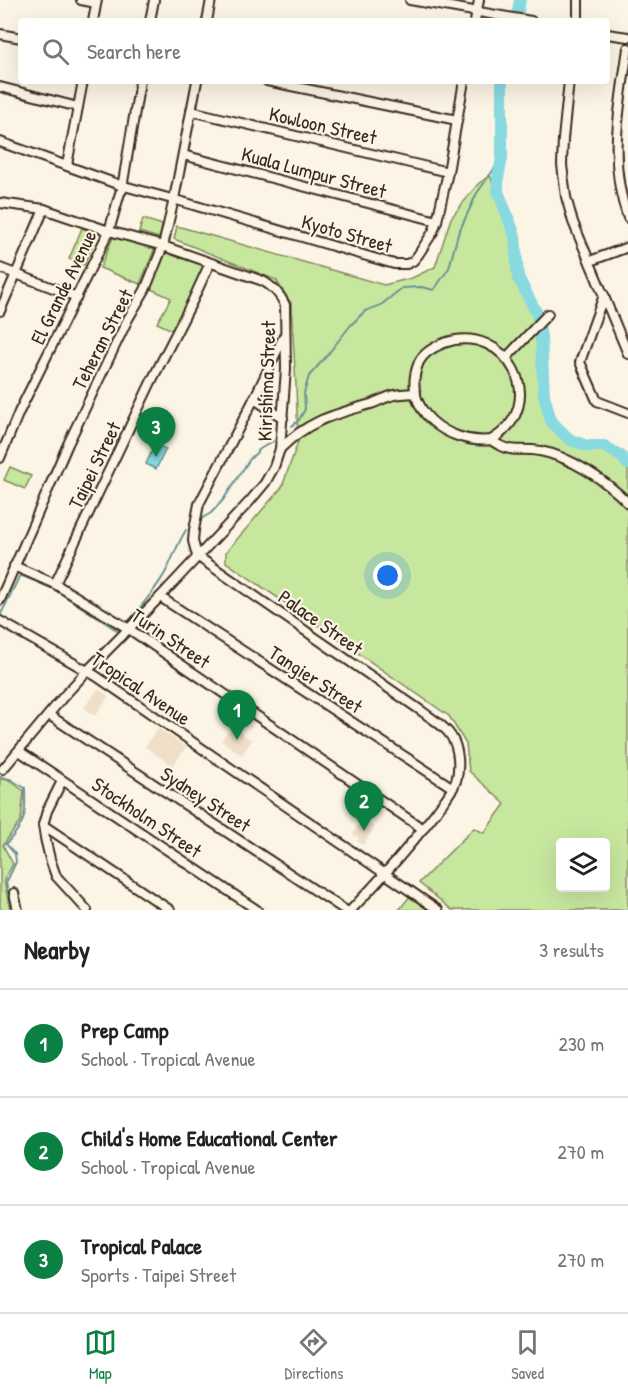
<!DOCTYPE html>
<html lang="en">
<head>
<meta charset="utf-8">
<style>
  body { margin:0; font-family:"Patrick Hand",sans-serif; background:#f2f2f2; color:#222 }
  .controls { position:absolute; right:18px; bottom:18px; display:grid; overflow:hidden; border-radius:6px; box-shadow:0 6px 24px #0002 }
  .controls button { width:54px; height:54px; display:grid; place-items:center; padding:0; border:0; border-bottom:2px solid #e0e0e0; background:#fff; color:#222; font:30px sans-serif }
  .you { position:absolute; left:388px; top:576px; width:21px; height:21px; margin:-15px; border:4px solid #fff; border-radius:50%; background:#1a73e8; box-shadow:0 0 0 9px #1a73e833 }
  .badge { display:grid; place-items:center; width:39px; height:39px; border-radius:50%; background:#0b8043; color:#fff; font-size:20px; font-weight:700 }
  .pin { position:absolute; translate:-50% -50px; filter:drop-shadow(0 2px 3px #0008) }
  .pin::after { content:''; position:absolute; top:32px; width:21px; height:18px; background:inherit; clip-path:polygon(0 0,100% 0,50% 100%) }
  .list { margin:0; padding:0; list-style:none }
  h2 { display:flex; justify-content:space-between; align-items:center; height:78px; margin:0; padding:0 24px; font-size:26px }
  h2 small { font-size:20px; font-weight:400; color:#767676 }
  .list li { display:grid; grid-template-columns:39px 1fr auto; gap:18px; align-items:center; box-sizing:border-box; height:108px; padding:0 24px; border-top:2px solid #e0e0e0 }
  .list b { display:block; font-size:22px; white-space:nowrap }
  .list p { margin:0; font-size:20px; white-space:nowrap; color:#767676 }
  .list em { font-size:20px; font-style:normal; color:#767676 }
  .icon { flex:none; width:33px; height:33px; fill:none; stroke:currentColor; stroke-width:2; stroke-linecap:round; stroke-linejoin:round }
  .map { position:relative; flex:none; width:628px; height:910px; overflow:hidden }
  .search { position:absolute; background:#fff; box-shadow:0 6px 24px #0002; left:18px; right:18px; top:18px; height:66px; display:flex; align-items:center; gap:15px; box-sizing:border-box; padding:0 21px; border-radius:6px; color:#767676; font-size:22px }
  .sheet { height:402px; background:#fff }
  nav { display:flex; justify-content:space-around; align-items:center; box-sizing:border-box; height:84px; border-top:2px solid #e0e0e0; background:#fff; font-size:16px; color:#767676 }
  nav a { display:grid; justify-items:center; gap:3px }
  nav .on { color:#0b8043 }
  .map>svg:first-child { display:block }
</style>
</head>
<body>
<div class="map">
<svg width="628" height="910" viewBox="0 0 628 910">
  <rect width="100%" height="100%" fill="#fcf5e5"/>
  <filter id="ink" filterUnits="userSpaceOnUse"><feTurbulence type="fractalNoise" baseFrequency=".0167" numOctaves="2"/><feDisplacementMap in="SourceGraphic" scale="12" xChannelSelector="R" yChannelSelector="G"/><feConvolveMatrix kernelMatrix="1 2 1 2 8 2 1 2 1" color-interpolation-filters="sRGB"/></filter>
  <g filter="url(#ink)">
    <g fill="#efdfc8">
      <polygon points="98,689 109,696 95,716 84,708"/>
      <polygon points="231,726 252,740 242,755 221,741"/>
      <polygon points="158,728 186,747 173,766 145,747"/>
      <polygon points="362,819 375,827 363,845 357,841 359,838 353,834"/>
    </g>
    <g fill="#c7e79f" stroke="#81885e" stroke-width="1.5" fill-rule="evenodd">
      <path d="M490,175l21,62 2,42 24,35 4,23 3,58 7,26 18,18 18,7h17l17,10 7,8v446h-176l-33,-27 55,-55 10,5 21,-29 -36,-33 -3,-27 -17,-28 -223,-154v-10l56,-65 16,-45 -2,-56 -5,-83 -15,-23 -102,-41 3,-13 207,59 28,-7 23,-11 16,-49 27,-34zM560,842h46v46h-46z"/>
      <polygon points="143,219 163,225 159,238 139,232"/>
      <polygon points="82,228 97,234 84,265 69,259"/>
      <polygon points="113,237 155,248 140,284 100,268"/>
      <polygon points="165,251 205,265 174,331 157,323 171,298 149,288"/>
      <polygon points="10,467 31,476 25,489 4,480"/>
      <polygon points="0,779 9,780 24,791 21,820 3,845 13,864 4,880 10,910 0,910"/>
      <polygon points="410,896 428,910 399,910"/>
    </g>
    <polygon fill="#88d9e0" stroke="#699392" stroke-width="1.5" points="155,444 166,449 156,469 146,464"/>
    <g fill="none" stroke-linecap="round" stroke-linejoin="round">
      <g stroke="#699392" stroke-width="2">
        <polyline points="292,426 299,420 305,409 304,393 309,376 325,358 350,326 365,311 381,305 402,288 421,287 434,290 449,268 458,234 477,193 502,158"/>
        <polyline points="201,519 211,513 223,500 250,459 260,449 273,441"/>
        <polyline points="0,616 20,575 54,589 118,631"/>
        <path d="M128,622c13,-16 27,-31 37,-49 8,-14 12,-29 21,-43"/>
        <path d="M0,777l10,2 15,9c1,29 1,34 -19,56l9,10 1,8 -10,21 6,27"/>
      </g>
      <g stroke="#88d9e0" stroke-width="12">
        <polyline points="516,21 520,0"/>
        <polyline points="502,81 502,158 498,178 498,191 515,236 518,277 537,314 541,337 544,395 551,421 569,439 587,446 604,446 621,456 628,464"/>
      </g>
      <defs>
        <g id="minor">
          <polyline points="81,0 96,3"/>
          <polyline points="410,0 531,21"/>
          <polyline points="578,0 578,21"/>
          <polyline points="93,21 97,0"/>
          <polyline points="150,21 154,0"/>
          <polyline points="207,21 211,0"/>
          <polyline points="475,21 479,0"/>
          <polyline points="0,34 21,38"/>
          <polyline points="607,34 628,37"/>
          <path d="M628,48c-8,58 -21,112 0,170"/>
          <polyline points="267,81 457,120"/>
          <polyline points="569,81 563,139 562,165 566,197 573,222 628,354"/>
          <polyline points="0,87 78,107"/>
          <polyline points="191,111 448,172"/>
          <polyline points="0,142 120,185"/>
          <polyline points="183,155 437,221"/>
          <polyline points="67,165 83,81"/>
          <polyline points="124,186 183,202 394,264 407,264 413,261 418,255 433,232 437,221 448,172 464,81"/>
          <path d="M0,203l44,6 65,22 54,15 100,35c11,7 17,13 22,24l1,64 -6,80 -6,18 -9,16 -15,18 -90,96 -73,74 -23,25 -61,73"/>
          <polyline points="590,261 628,247"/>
          <polyline points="0,268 77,297"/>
          <polyline points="604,295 580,362 597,401 628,413"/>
          <polyline points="0,311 44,209"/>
          <path d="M284,336l-30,63 -55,105 -5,26 -1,11 4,15 226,156c9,7 22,14 28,24 8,12 9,32 5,45 -4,11 -13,21 -20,31 -26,34 -55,67 -85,98"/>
          <polyline points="506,358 548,314"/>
          <polyline points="254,399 283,418"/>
          <path d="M491,440c61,-35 16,-119 -47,-97 -10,4 -20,9 -25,19 -20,47 29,83 72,78 21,15 27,7 49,11 29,5 67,30 88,52"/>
          <path d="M280,449c29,-29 53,-34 91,-45 6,-2 11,-5 17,-7 9,-4 19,-3 28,-4"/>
          <path d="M0,458l19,-46 90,-181 11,-38c3,-3 4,-6 3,-11l17,-101"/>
          <polyline points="14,566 55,584 129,629 423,829"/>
          <polyline points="55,584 151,382 192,302 210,263"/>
          <polyline points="160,597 453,788"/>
          <polyline points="0,600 68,444 128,319 145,290 163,246 174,199 197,81"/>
          <polyline points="0,621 96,676 438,910"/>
          <polyline points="49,715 345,910"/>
          <polyline points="19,751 257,910"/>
          <polyline points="62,781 47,811 43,825 45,838 50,859 56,876 87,910"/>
          <polyline points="43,825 170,910"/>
          <polyline points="14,893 18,910"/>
        </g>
      </defs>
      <use href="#minor" stroke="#3b2a1e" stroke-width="12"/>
      <use href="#minor" stroke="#fcf5e5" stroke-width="8"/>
    </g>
  </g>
  <g text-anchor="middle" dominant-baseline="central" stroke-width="4.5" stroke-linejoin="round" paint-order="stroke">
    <g font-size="20" fill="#3b2a1e" stroke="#fcf5e5">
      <text transform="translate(323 125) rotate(13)">Kowloon Street</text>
      <text transform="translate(314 172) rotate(15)">Kuala Lumpur Street</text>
      <text transform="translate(347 233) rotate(16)">Kyoto Street</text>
      <text transform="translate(63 287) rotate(-64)">El Grande Avenue</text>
      <text transform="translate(102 339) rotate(-63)">Teheran Street</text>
      <text transform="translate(266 381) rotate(-88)">Kirishima Street</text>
      <text transform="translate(94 465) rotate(-64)">Taipei Street</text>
      <text transform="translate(321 622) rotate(35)">Palace Street</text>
      <text transform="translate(171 638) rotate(34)">Turin Street</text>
      <text transform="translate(316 679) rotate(33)">Tangier Street</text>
      <text transform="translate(141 688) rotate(34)">Tropical Avenue</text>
      <text transform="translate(206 799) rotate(33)">Sydney Street</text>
      <text transform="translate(147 817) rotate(34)">Stockholm Street</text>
    </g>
  </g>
</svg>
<div class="controls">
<button><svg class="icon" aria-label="layers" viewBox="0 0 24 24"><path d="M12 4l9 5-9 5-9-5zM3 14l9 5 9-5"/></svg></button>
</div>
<div class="you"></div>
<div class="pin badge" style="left:237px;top:740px">1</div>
<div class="pin badge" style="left:364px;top:831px">2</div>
<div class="pin badge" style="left:156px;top:457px">3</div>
<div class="search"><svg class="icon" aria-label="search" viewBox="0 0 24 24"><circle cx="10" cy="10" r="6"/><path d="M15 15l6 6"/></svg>Search here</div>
</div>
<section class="sheet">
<h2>Nearby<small>3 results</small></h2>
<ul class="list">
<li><span class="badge">1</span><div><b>Prep Camp</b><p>School · Tropical Avenue</p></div><em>230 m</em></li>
<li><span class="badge">2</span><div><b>Child's Home Educational Center</b><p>School · Tropical Avenue</p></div><em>270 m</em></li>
<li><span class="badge">3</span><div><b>Tropical Palace</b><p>Sports · Taipei Street</p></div><em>270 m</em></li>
</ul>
</section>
<nav>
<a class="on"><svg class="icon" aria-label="map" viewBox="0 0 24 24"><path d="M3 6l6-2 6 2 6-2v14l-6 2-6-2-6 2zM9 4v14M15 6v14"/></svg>Map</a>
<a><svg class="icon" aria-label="directions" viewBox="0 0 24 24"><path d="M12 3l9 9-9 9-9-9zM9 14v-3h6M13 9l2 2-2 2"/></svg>Directions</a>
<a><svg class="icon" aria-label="saved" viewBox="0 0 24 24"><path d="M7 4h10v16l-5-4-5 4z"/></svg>Saved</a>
</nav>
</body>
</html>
